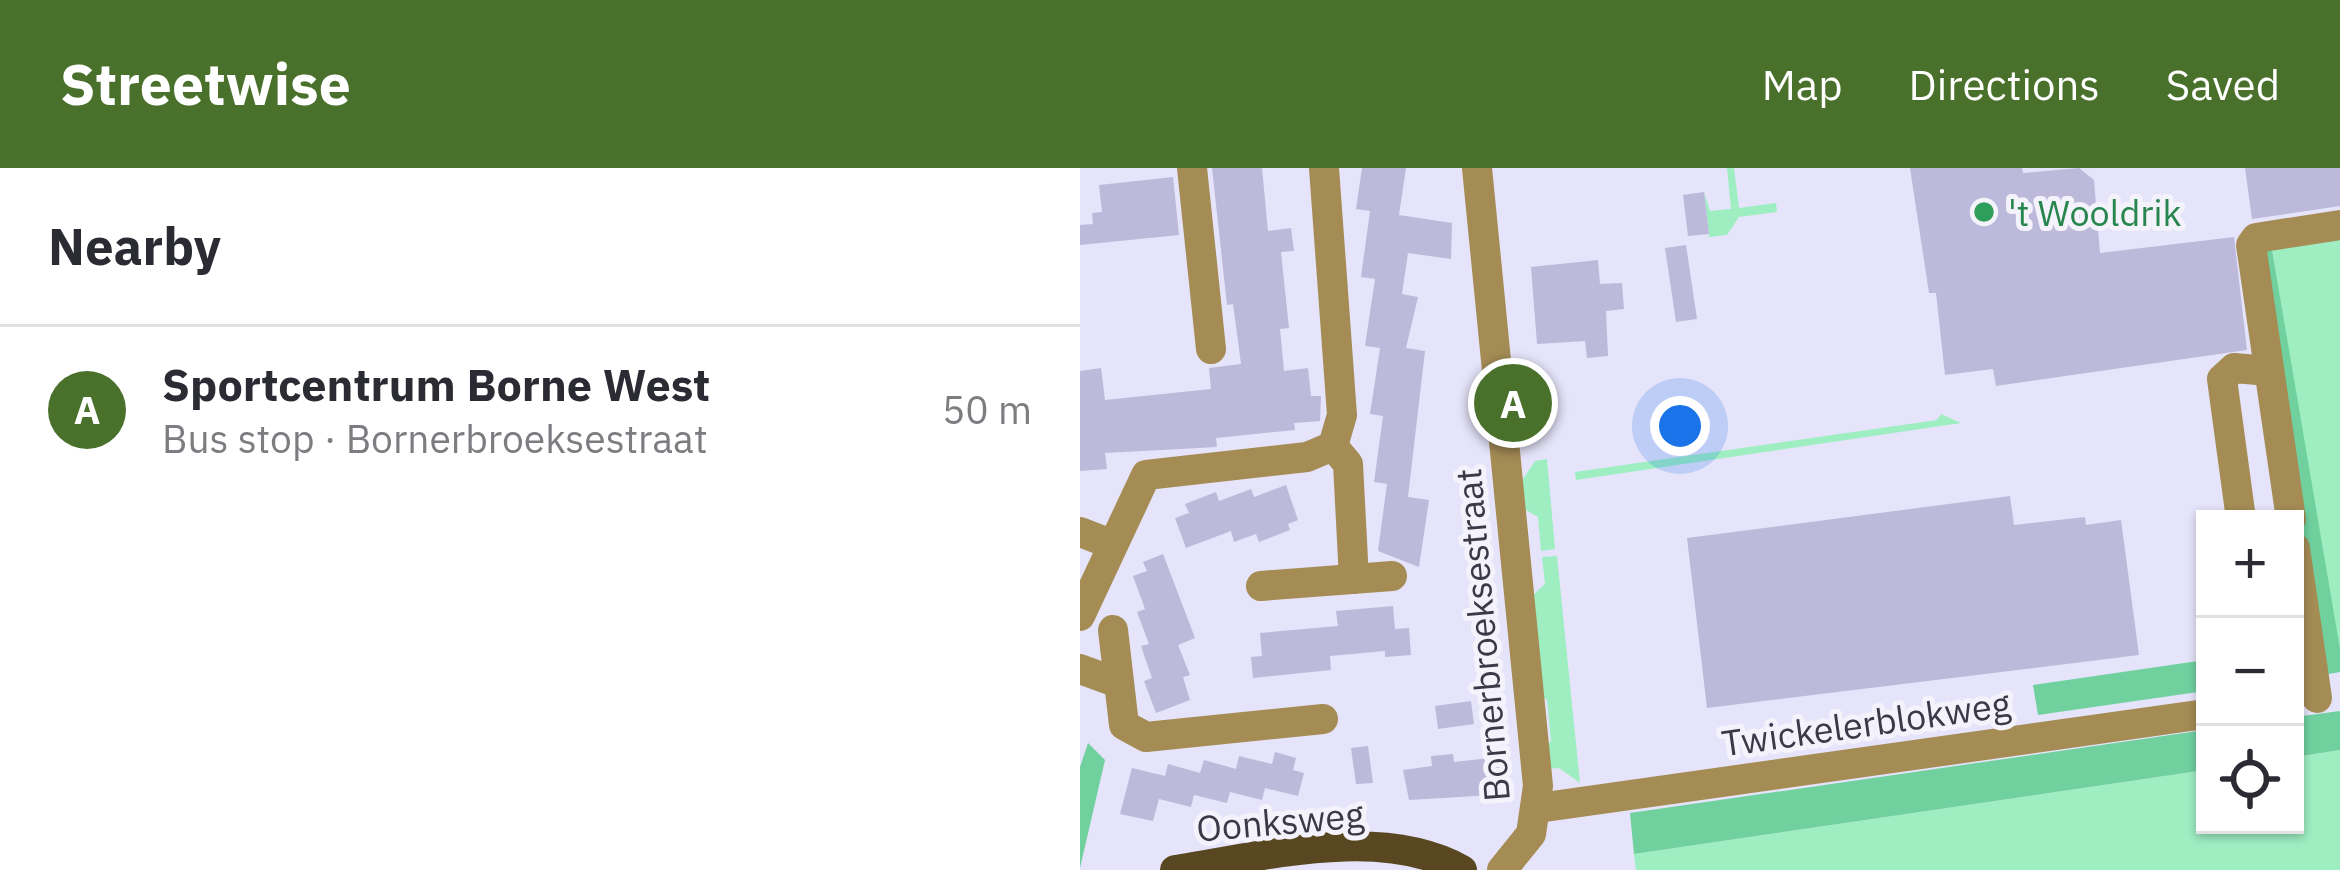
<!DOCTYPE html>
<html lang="en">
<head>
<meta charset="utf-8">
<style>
  body { margin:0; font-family:"IBM Plex Sans",sans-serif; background:#f2f2f3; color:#2b2b33 }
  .controls { position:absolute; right:36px; bottom:36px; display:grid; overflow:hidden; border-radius:0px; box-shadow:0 3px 9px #0004 }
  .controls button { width:108px; height:108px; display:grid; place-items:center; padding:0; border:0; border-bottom:3px solid #e1e1e2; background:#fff; color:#2b2b33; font:60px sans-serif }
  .you { position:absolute; left:600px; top:258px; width:42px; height:42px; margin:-30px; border:9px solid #fff; border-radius:50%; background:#1a73e8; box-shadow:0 0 0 18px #1a73e833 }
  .badge { display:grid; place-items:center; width:78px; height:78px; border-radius:50%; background:#4a712b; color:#fff; font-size:39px; font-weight:700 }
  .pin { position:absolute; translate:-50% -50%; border:6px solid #fff; box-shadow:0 3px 12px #0006 }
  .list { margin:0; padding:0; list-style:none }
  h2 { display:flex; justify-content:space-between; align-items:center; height:156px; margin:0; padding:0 48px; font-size:51px }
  h2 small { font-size:39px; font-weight:400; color:#7c7c81 }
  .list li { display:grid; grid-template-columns:78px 1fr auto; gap:36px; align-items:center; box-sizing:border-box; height:168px; padding:0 48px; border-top:3px solid #e1e1e2 }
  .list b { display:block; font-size:45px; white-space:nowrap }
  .list p { margin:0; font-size:39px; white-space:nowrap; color:#7c7c81 }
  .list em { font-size:39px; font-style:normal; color:#7c7c81 }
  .icon { flex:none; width:66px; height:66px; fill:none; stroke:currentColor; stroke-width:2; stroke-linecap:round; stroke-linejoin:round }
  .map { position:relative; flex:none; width:1260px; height:702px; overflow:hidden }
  header { display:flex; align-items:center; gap:72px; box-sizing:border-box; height:168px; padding:0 60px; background:#4a712b; color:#fff }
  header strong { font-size:57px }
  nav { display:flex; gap:66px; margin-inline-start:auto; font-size:42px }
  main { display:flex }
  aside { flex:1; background:#fff }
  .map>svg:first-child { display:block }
</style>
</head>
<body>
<header>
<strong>Streetwise</strong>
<nav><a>Map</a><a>Directions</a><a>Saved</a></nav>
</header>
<main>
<aside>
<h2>Nearby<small></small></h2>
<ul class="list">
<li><span class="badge">A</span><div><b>Sportcentrum Borne West</b><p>Bus stop · Bornerbroeksestraat</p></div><em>50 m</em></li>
</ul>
</aside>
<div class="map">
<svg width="1260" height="702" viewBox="0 0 1260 702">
  <rect width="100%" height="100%" fill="#e6e4fa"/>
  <g fill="#9eeec2">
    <polygon points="647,0 654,0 659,40 696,35 697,44 659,49 647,67 629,69 624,24 630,43 651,41"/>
    <polygon points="1260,68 1260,481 1256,481 1192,82"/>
    <polygon points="861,246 881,255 496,312 495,304 857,252"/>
    <polygon points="467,291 475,381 461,383 458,349 439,338 443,311 455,293"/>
    <polygon points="477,388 500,615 479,600 465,601 463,582 471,573 467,532 458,525 448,432 465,416 462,389"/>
    <polygon points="1260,582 1260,702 556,702 554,686 1125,602 1125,657 1215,657 1215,589"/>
  </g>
  <g fill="#70d19f">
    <polygon points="1192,82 1260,481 1260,504 1243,507 1176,85"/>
    <polygon points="1125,492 1125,523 958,547 953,517"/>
    <polygon points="1260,543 1260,582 1215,589 1215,549"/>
    <polygon points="1125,562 1125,602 554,686 550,645"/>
    <polygon points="8,575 25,592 0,700 0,599"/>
  </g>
  <g fill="#bcb9db">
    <polygon points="132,0 182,0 188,63 211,60 214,83 201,84 209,160 200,161 204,203 228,200 231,228 241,228 240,253 214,255 215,262 136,270 137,279 25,285 27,301 0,303 0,203 21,200 25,232 131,221 129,200 161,196 153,136 147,137"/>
    <polygon points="282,0 326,0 319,47 372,55 371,91 328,85 322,126 338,129 326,180 345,183 328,329 349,332 339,399 298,383 307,316 294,314 303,248 290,246 300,180 285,178 295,111 281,109 290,43 276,41"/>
    <polygon points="830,0 942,0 943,5 999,0 1014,12 1020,85 1154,69 1167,182 916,218 913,201 865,207 856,125 849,125"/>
    <polygon points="1165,0 1260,0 1260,38 1172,51"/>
    <polygon points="93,9 99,67 0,77 0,57 13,56 12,45 22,44 19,17"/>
    <polygon points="624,24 629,66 608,68 603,27"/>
    <polygon points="606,77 617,151 596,154 585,80"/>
    <polygon points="518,92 520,116 542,115 544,141 526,143 528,188 507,190 505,173 457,176 451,99"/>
    <polygon points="206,317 218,352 208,356 210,362 179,374 176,366 154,374 151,363 106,380 95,350 109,345 105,336 136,324 139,333 171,321 174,329"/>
    <polygon points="930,328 934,357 1005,349 1006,357 1041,352 1059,487 627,540 607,370"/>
    <polygon points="83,386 115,470 98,477 110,507 103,509 110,532 76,545 64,513 72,510 61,478 69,476 57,444 65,441 53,408 67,403 63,394"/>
    <polygon points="313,438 315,461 329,460 331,487 305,489 305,483 250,488 251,502 173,510 171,489 182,488 180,465 258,458 256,443"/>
    <polygon points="391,533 394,556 358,561 355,538"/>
    <polygon points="288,578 293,615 276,616 271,580"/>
    <polygon points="195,584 216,590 213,602 224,605 218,628 185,620 182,632 150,624 147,635 114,627 111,639 79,631 73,653 40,646 52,600 85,608 88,596 120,605 124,592 156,601 159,588 192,596"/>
    <polygon points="373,586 374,594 427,588 430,626 329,632 323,602 352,598 351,588"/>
  </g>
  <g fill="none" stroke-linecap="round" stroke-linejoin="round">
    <g stroke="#a58c55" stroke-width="30">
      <polyline points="112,0 131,181"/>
      <polyline points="397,0 458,618 451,666 422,702"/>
      <polyline points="253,278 268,296 274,411"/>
      <polyline points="1161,351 1142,211 1154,200 1189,203"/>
      <polyline points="1211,351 1171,77 1176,70 1260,57"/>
      <polyline points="0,364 31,376"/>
      <polyline points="1215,380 1237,530"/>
      <polyline points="181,418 312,408"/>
      <polyline points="0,448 66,307 227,289 253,278 262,247 244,0"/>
      <polyline points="33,462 44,557 66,569 243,551"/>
      <polyline points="0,501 38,515"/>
      <polyline points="458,640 1125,546"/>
    </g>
    <path stroke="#584720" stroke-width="30" d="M95,702c86,-13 205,-46 287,0"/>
  </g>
  <circle fill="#2e9e5b" stroke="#f4f3fb" stroke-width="4.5" cx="904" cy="44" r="12"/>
  <g text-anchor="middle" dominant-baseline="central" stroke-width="10" stroke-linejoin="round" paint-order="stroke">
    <g font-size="36" fill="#27864d" stroke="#f4f3fb" text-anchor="start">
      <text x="928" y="44">'t Wooldrik</text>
    </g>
    <g font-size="36" fill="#3b3948" stroke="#f4f3fb">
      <text transform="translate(402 467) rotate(-95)">Bornerbroeksestraat</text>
      <text transform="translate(786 555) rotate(-8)">Twickelerblokweg</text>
      <text transform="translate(200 653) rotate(-5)">Oonksweg</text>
    </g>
  </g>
</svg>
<div class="controls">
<button>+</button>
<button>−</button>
<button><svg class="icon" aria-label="locate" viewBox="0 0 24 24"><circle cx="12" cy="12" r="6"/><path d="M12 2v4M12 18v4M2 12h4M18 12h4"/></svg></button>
</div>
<div class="you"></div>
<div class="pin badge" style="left:433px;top:235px">A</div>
</div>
</main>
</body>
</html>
